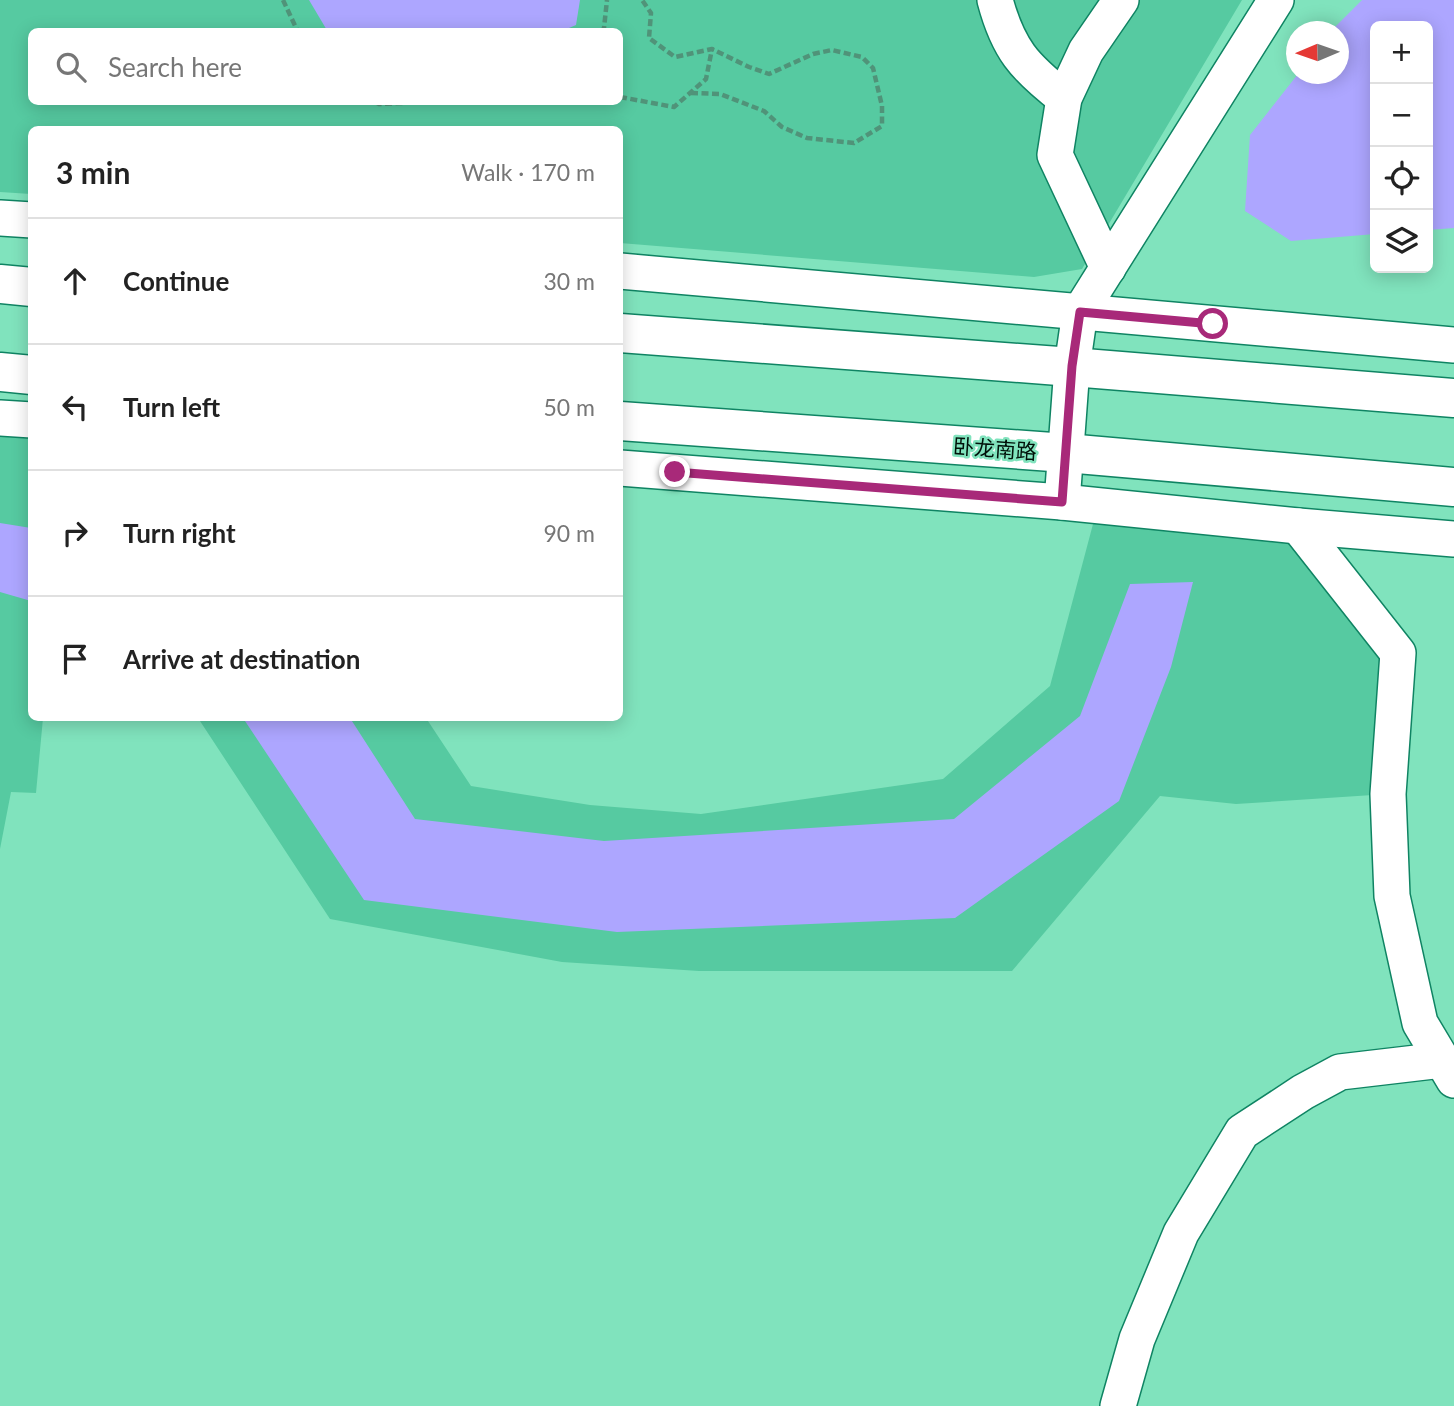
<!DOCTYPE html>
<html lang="en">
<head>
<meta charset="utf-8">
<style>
  body { margin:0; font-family:Lato,"Noto Sans SC",sans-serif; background:#f6f6f6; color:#222 }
  .controls { position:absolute; right:21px; top:21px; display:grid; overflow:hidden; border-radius:10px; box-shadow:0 4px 18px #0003 }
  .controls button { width:63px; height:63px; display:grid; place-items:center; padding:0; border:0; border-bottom:2px solid #e0e0e0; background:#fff; color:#222; font:35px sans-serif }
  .compass { position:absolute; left:1286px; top:21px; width:63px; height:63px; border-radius:50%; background:#fff; box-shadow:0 4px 18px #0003; rotate:268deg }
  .stop { position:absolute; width:21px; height:21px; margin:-16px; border:5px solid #a82979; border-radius:50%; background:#fff }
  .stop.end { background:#a82979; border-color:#fff; box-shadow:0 2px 7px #0008 }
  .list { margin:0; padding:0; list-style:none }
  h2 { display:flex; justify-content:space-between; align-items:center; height:91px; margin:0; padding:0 28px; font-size:30px }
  h2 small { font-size:23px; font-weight:400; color:#767676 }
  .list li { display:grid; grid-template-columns:46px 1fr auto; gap:21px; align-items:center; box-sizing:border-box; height:126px; padding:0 28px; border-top:2px solid #e0e0e0 }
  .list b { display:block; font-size:26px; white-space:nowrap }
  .list em { font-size:23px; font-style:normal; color:#767676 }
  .icon { flex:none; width:38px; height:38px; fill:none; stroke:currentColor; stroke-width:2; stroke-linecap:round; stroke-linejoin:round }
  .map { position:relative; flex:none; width:1454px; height:1406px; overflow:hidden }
  .search { position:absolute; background:#fff; box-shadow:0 4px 18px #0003; left:28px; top:28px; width:595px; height:77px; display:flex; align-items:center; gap:18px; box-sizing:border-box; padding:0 24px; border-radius:10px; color:#767676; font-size:26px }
  .panel { position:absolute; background:#fff; box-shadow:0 4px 18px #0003; left:28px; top:126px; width:595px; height:595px; border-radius:10px }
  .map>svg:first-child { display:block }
</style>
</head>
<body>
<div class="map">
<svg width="1454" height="1406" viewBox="0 0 1454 1406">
  <rect width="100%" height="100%" fill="#80e3bd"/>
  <g fill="#56caa1" fill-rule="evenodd">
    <path d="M0,0h1242l-160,269 -48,8 -414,-34v-113h-588l-1,64 -31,-2zM32,32h588v70h-588z"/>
    <polygon points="0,419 31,422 32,718 43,718 36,793 11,792 0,849"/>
    <polygon points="1097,509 1298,526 1398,653 1388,794 1236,804 1160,796 1012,971 699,971 562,962 330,919 198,718 426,718 471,786 590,805 701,814 943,779 1050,686"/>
  </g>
  <g fill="#ada6ff">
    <polygon points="309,0 580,0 576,25 562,31 328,32"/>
    <polygon points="1362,0 1454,0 1454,228 1428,230 1428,26 1375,26 1375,234 1291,241 1245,211 1250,135 1298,74 1338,74 1338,32 1331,31"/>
    <polygon points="0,523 31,528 31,601 0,592"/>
    <polygon points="1193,582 1171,667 1119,801 955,918 617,932 364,900 243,718 350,718 415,819 604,841 954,819 1080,716 1130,584"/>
  </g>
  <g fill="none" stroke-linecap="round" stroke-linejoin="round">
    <defs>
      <g id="minor">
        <path d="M995,0c13,49 29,67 69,98"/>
        <polyline points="0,218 32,220"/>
        <polyline points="1108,268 1055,155 1064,98 1086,51 1121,0"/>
        <polyline points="620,271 1454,345"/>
        <polyline points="0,418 32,420"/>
        <polyline points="620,468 1062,502 1298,526 1454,539"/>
        <polyline points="1062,502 1072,367 1080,312 1276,0"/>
        <polyline points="1298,526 1398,653 1388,794 1392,896 1420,1023 1454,1080"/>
        <polyline points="1118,1406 1137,1339 1181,1233 1242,1132 1303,1092 1340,1072 1442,1060"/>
      </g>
      <g id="highway">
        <polyline points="0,284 32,287"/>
        <polyline points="620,333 1072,367 1454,398"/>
        <polyline points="0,372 32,375"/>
        <polyline points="620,421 1066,453 1454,487"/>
      </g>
    </defs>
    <use href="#minor" stroke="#0f8463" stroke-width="38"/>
    <use href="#highway" stroke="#0f8463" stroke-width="41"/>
    <g stroke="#509379" stroke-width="4.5" stroke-dasharray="7 3.5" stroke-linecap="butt">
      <polyline points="283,0 298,32"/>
      <polyline points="601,32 604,28 607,0"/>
      <polyline points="691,93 720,94 764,111 782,127 807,138 854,143 882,126 882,106 873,68 862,57 832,50 813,54 769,74 749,67 712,49"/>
      <polyline points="620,97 674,107 706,79 712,49 675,57 649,38 651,13 642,0"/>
      <polyline points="375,102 379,104 425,102"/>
    </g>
    <use href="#minor" stroke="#fff" stroke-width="35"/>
    <use href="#highway" stroke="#fff" stroke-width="38"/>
  </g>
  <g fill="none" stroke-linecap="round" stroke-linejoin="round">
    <polyline stroke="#a82979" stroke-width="9" points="675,472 1062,502 1072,366 1080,312 1213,324"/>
  </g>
  <g text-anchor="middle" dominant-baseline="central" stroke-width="5" stroke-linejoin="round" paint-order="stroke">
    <g font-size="21" fill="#001109" stroke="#80e3bd">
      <text transform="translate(995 448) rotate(4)">卧龙南路</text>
    </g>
  </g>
</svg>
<div class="controls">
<button>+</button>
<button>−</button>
<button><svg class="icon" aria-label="locate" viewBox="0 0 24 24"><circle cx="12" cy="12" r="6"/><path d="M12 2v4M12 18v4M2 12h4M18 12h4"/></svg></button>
<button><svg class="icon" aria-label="layers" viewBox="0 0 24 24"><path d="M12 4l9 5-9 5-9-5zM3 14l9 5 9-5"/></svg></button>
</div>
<svg class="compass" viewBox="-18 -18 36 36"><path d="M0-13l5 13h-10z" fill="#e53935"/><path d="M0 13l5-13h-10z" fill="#767676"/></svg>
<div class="stop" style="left:1213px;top:324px"></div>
<div class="stop end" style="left:675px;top:472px"></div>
<div class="search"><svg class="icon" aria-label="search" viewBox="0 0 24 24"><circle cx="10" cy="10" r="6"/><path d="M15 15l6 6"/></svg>Search here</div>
<section class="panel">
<h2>3 min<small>Walk · 170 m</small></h2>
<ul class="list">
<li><svg class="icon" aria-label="ahead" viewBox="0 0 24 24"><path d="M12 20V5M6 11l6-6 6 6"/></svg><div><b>Continue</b></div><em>30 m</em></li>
<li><svg class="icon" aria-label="left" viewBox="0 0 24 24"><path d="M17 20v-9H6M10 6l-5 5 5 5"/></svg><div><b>Turn left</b></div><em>50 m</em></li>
<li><svg class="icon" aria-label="right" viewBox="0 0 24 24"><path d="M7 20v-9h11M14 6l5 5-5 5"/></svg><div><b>Turn right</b></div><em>90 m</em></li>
<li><svg class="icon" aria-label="arrive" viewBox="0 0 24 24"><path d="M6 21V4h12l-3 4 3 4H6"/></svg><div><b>Arrive at destination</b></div></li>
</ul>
</section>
</div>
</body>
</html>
